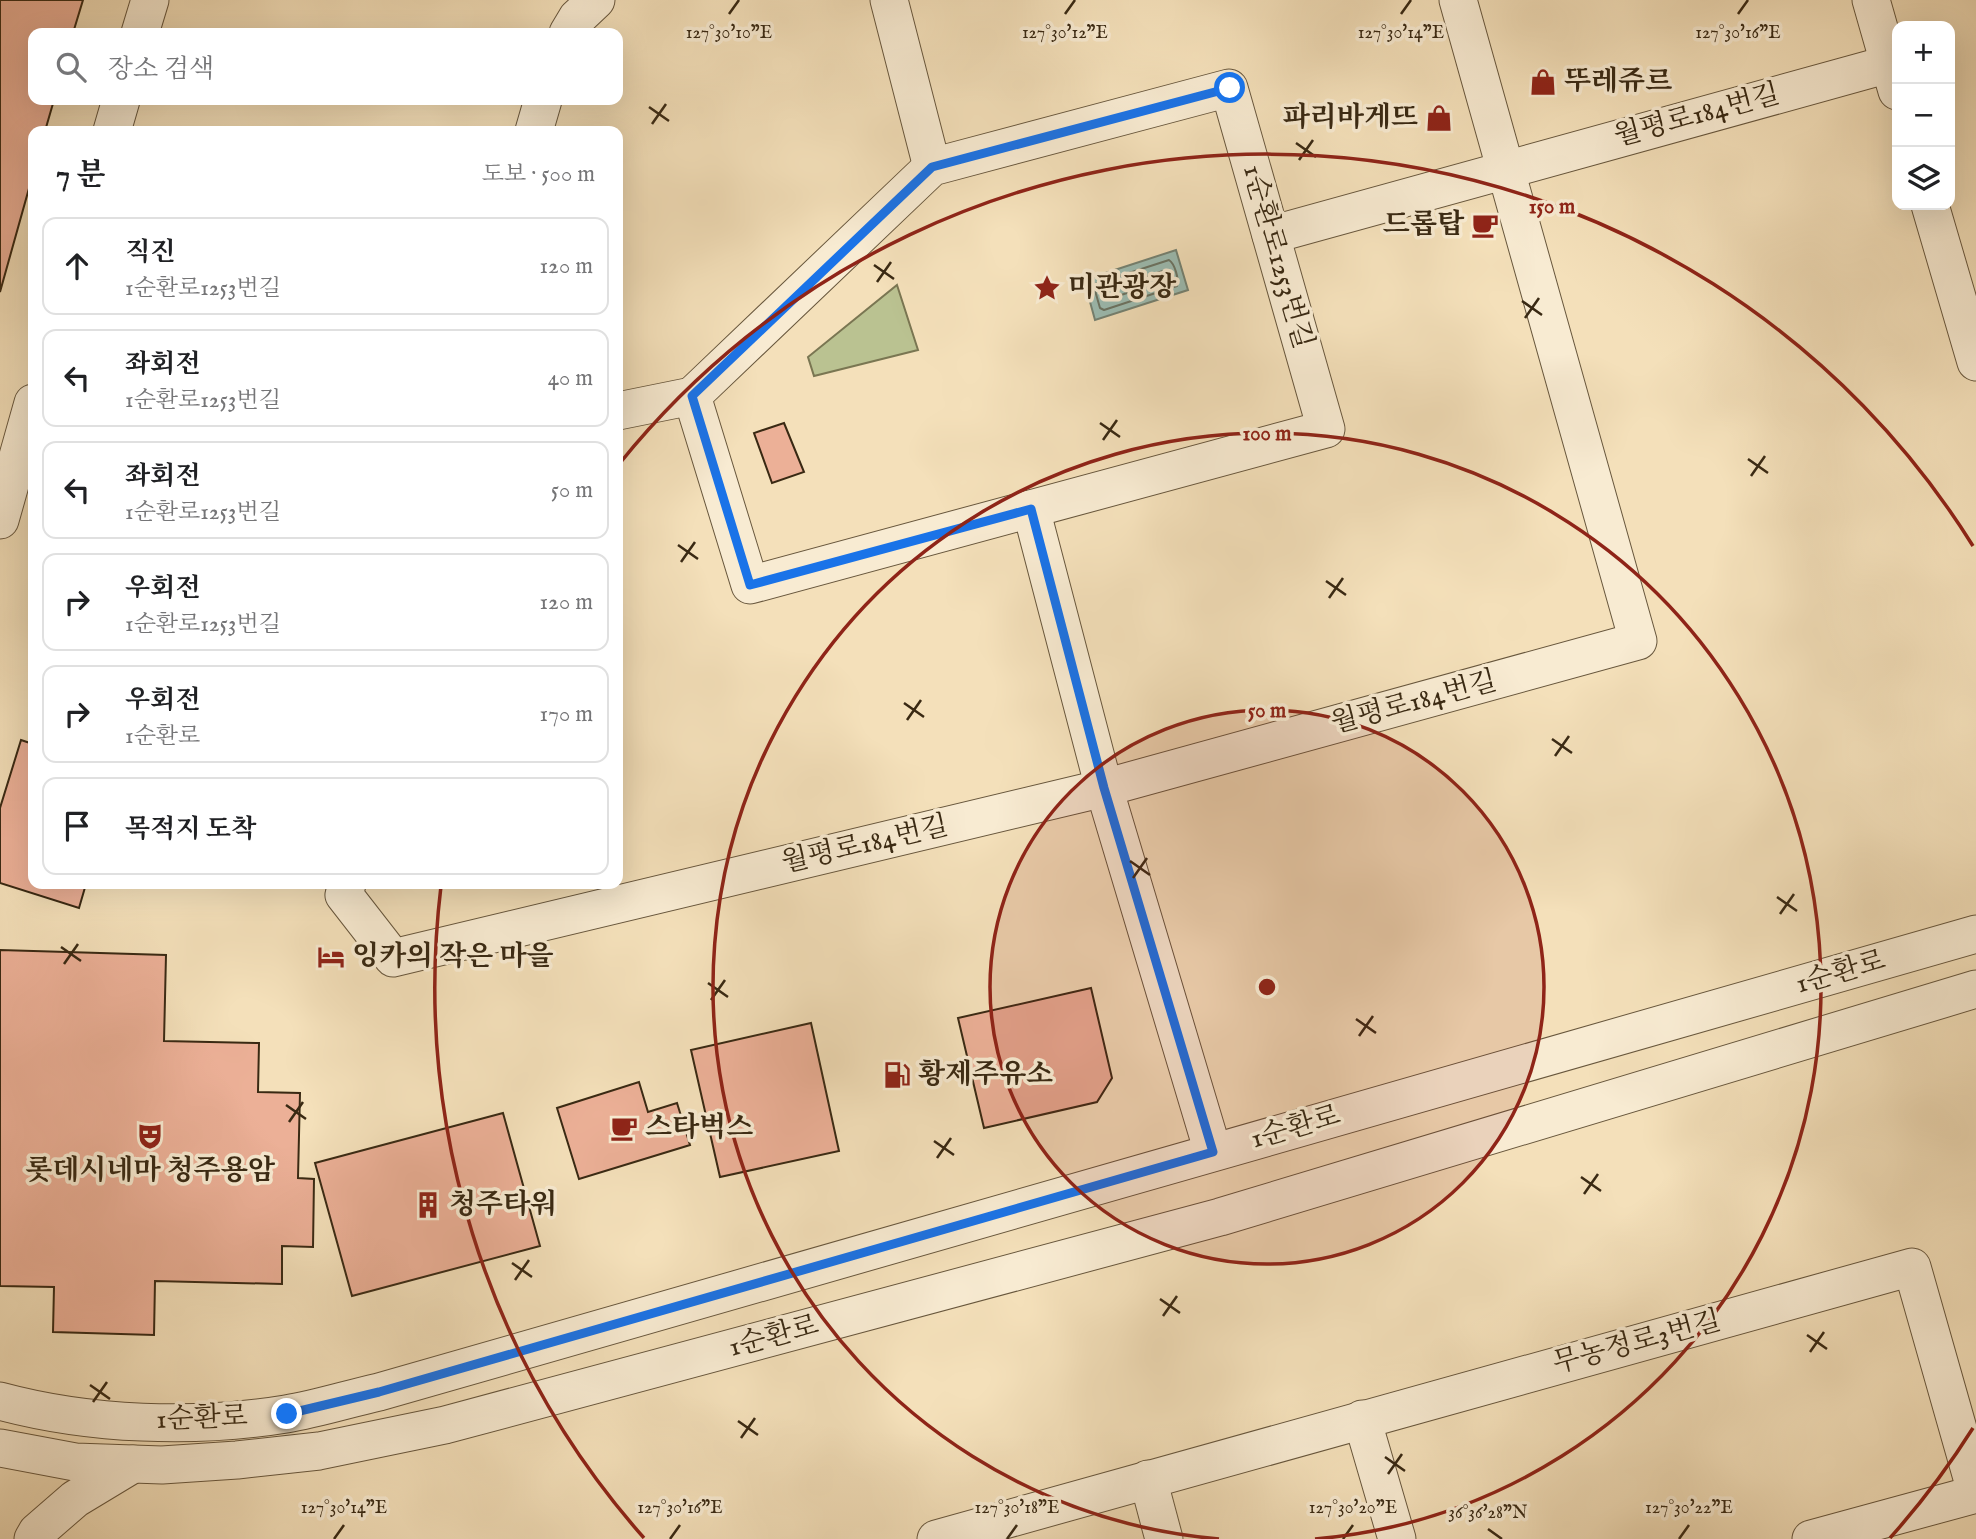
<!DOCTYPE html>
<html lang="ko">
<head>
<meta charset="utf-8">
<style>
  body { margin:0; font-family:"IM FELL English","Noto Serif KR",serif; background:#f6f6f6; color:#202124 }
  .controls { position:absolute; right:21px; top:21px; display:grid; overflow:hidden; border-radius:14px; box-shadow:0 7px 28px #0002 }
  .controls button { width:63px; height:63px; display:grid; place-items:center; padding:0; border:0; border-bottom:2px solid #e0e0e0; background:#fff; color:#202124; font:35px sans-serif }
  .stop { position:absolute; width:21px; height:21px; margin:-16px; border:5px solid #1a73e8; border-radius:50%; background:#fff }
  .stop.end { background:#1a73e8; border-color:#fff; box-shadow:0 2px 7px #0008 }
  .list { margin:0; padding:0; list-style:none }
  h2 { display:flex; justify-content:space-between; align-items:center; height:91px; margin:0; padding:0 28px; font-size:30px }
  h2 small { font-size:23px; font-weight:400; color:#757577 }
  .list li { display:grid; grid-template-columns:46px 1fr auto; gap:21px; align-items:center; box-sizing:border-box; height:98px; margin:0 14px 14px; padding:0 14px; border:2px solid #e0e0e0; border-radius:14px }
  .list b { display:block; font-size:26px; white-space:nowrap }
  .list p { margin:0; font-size:23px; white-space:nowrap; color:#757577 }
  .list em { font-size:23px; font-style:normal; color:#757577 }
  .icon { flex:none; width:38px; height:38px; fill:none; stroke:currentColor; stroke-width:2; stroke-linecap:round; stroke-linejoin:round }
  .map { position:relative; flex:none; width:1976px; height:1539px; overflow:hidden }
  .search { position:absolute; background:#fff; box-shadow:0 7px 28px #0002; left:28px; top:28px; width:595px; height:77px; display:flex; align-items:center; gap:18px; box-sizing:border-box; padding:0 24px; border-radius:14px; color:#757577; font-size:26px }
  .panel { position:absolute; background:#fff; box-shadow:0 7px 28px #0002; left:28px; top:126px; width:595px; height:763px; border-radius:14px }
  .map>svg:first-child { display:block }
</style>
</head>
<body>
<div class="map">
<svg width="1976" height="1539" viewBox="0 0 1976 1539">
  <rect width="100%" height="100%" fill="#f4e0ba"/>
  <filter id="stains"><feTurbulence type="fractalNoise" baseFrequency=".00286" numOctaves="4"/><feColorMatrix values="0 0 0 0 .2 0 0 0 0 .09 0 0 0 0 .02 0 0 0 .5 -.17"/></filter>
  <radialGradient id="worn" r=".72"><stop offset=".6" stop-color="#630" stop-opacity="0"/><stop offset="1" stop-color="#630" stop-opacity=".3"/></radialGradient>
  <polygon fill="#bac291" stroke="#7a7652" stroke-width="2" points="897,285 918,350 814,376 808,357"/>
  <polygon fill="#9cbdb3" stroke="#748273" stroke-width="2" points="1176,250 1188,290 1095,320 1084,280"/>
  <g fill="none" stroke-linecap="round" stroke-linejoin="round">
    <g stroke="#6a7363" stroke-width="2">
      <path d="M1169,260c6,4 10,19 8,26l-73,24 -4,-2 -6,-21 1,-3z"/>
      <polygon points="1163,271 1167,276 1166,280 1109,299 1105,297 1106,289"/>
    </g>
  </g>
  <g fill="#ecb097" stroke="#392913" stroke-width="2">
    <polygon points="0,0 83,0 73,33 33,33 33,100 54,100 45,131 33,131 33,174 0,292"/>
    <polygon points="784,423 804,472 772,483 754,433"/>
    <polygon points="21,740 33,744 33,884 86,884 79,908 0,883 0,808"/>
    <polygon points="0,950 166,955 164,1041 259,1043 258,1092 300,1093 298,1178 314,1179 313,1247 282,1246 282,1284 155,1281 154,1335 53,1332 54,1287 0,1286"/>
    <polygon points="1091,988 1112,1078 1097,1102 984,1128 958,1018"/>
    <polygon points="811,1023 839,1151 720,1177 691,1050"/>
    <polygon points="639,1082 648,1112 677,1103 690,1145 579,1179 557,1108"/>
    <polygon points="503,1113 540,1246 352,1296 315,1163"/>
  </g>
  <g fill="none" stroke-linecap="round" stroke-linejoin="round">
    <defs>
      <g id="minor">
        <polyline points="889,0 932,167"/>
        <polyline points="1871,0 1897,91"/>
        <polyline points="140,33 150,0"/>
        <polyline points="568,33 577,18 596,0"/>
        <polygon points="1229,88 1326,429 750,585 692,396 932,167"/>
        <polyline points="112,131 121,100"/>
        <polyline points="534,131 543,100"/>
        <polyline points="1930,205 1976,362"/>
        <polyline points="1271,235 1889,64"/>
        <polyline points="618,411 692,396"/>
        <polyline points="1031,509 1104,788 1213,1152"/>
        <polyline points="0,520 33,403"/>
        <polyline points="347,884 344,895 393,958 1104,788 1638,641 1458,0"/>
        <path d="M0,1401c89,24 195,28 286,13 31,-5 62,-15 93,-22l1597,-458"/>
        <polyline points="1362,1419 1397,1539"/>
        <polyline points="0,1448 75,1462 162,1465 237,1460 319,1451 445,1425 1220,1217 1976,989"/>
        <polyline points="1148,1479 1164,1539"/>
        <polyline points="33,1539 37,1532 75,1499 133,1464"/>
        <polyline points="936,1539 1912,1267 1976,1492"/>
        <polyline points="1811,1539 1976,1494"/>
      </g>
    </defs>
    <use href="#minor" stroke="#68573d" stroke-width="39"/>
    <use href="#minor" stroke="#f8ebd2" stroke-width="37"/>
  </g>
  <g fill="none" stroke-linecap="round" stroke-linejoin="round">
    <polyline stroke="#1a73e8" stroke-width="9" points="287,1414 379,1392 1213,1152 1104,788 1031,509 750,585 692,396 932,167 1230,88"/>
  </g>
  <path fill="none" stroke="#392913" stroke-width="2.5" d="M729,14l10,-14M1065,14l10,-14M1401,14l10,-14M1738,14l10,-14M649,107l20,14M652,124l14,-20M1296,143l20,14M1299,160l14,-20M874,265l20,14M877,282l14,-20M1522,301l20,14M1525,318l14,-20M1100,423l20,14M1103,440l14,-20M1748,459l20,14M1751,476l14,-20M678,545l20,14M681,562l14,-20M1326,581l20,14M1329,598l14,-20M904,703l20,14M907,720l14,-20M1552,739l20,14M1555,756l14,-20M1130,861l20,14M1133,878l14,-20M1777,897l20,14M1780,914l14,-20M61,947l20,14M64,964l14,-20M708,983l20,14M711,1000l14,-20M1356,1019l20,14M1359,1036l14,-20M286,1105l20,14M289,1122l14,-20M934,1141l20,14M937,1158l14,-20M1581,1177l20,14M1584,1194l14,-20M512,1263l20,14M515,1280l14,-20M1160,1299l20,14M1163,1316l14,-20M1807,1335l20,14M1810,1352l14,-20M90,1385l20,14M93,1402l14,-20M738,1421l20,14M741,1438l14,-20M1385,1457l20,14M1388,1474l14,-20M1488,1529l14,10M334,1539l10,-14M670,1539l10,-14M1007,1539l10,-14M1343,1539l10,-14M1679,1539l10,-14"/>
  <circle cx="1267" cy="987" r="277" fill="#8f2418" fill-opacity=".12"/>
  <g fill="none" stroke="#8f2418" stroke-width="3.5">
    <circle cx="1267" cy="987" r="277"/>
    <path d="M1219 1539A554 554 0 1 1 1315 1539"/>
    <path d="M1973 1428A832 832 0 0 1 1890 1538M644 1538A832 832 0 0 1 441 886M620 463A832 832 0 0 1 1973 546"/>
  </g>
  <defs>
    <symbol id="shop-bare" viewBox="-9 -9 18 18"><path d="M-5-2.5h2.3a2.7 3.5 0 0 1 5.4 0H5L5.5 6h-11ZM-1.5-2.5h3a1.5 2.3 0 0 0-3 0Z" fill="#8f2418" stroke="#f8ebd2" stroke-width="2.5" paint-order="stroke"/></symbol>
    <symbol id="cafe-bare" viewBox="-9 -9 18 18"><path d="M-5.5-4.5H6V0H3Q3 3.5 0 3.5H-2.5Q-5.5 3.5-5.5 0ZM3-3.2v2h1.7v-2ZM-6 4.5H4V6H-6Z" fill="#8f2418" stroke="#f8ebd2" stroke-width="2.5" paint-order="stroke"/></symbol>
    <symbol id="sight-bare" viewBox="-9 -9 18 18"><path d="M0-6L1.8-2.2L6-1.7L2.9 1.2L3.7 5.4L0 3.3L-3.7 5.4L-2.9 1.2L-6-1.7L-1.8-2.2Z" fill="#8f2418" stroke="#f8ebd2" stroke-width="2.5" paint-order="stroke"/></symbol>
    <symbol id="hotel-bare" viewBox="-9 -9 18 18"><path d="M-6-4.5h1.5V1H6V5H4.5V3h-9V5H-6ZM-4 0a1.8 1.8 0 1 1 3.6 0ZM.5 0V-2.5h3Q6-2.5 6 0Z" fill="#8f2418" stroke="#f8ebd2" stroke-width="2.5" paint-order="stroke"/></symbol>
    <symbol id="fuel-bare" viewBox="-9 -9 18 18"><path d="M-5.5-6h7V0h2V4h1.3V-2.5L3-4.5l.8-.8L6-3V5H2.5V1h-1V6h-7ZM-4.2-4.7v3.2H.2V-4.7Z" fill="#8f2418" stroke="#f8ebd2" stroke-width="2.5" paint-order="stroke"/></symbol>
    <symbol id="theatre-bare" viewBox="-9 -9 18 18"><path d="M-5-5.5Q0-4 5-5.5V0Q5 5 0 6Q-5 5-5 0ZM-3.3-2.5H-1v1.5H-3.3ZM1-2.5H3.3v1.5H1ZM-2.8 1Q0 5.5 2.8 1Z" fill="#8f2418" stroke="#f8ebd2" stroke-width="2.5" paint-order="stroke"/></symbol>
    <symbol id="building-bare" viewBox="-9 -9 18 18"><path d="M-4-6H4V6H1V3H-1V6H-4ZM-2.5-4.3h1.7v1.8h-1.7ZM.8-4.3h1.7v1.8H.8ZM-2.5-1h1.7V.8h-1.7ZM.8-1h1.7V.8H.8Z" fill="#8f2418" stroke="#f8ebd2" stroke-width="2.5" paint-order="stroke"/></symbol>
  </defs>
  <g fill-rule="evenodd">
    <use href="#shop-bare" x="1524" y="63" width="38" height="38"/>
    <use href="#shop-bare" x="1420" y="99" width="38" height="38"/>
    <use href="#cafe-bare" x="1466" y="206" width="38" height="38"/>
    <use href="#sight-bare" x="1028" y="269" width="38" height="38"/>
    <use href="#hotel-bare" x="312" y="938" width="38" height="38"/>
    <use href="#fuel-bare" x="878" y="1056" width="38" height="38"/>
    <use href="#cafe-bare" x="605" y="1109" width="38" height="38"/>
    <use href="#theatre-bare" x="131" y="1117" width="38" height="38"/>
    <use href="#building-bare" x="409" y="1186" width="38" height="38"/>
  </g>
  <g text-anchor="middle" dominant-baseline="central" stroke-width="7" stroke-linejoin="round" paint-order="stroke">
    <g font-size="28" font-weight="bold" fill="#392913" stroke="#f8ebd2" text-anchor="start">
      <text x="1564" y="82">뚜레쥬르</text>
      <text x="1418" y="118" text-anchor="end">파리바게뜨</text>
      <text x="1464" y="225" text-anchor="end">드롭탑</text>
      <text x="1068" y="288">미관광장</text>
      <text x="352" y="957">잉카의 작은 마을</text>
      <text x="918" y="1075">황제주유소</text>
      <text x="645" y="1128">스타벅스</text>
      <text x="150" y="1171" text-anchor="middle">롯데시네마 청주용암</text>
      <text x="449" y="1205">청주타워</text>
    </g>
    <g font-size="28" fill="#392913" stroke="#f8ebd2">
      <text transform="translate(1697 116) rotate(-15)">월평로184번길</text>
      <text transform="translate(1277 257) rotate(74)">1순환로1253번길</text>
      <text transform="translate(1414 703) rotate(-15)">월평로184번길</text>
      <text transform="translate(865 845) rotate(-13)">월평로184번길</text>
      <text transform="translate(1841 973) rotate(-16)">1순환로</text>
      <text transform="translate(1296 1128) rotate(-16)">1순환로</text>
      <text transform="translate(774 1337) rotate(-15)">1순환로</text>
      <text transform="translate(1637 1343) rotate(-15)">무농정로3번길</text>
      <text transform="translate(202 1419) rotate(-2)">1순환로</text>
    </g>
  </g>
  <g font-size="18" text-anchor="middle" fill="#392913" stroke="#f8ebd2" stroke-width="7" stroke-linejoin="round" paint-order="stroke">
    <text x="729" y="38">127°30'10"E</text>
    <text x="1065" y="38">127°30'12"E</text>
    <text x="1401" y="38">127°30'14"E</text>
    <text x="1738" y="38">127°30'16"E</text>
    <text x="344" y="1513">127°30'14"E</text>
    <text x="680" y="1513">127°30'16"E</text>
    <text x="1017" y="1513">127°30'18"E</text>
    <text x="1353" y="1513">127°30'20"E</text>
    <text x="1689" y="1513">127°30'22"E</text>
    <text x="1488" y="1518">36°36'28"N</text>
  </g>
  <circle cx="1267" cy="987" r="10" fill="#8f2418" stroke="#f8ebd2" stroke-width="3.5"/>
  <g font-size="21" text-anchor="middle" font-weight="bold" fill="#8f2418" stroke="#f8ebd2" stroke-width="7" stroke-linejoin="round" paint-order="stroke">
    <text x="1552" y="213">150 m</text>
    <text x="1267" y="440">100 m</text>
    <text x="1267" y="717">50 m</text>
  </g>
  <rect width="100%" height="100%" filter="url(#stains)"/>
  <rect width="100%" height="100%" fill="url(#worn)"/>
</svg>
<div class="controls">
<button>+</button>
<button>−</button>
<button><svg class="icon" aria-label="layers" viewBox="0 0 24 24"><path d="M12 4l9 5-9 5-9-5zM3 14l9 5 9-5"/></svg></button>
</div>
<div class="stop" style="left:1230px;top:88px"></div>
<div class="stop end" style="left:287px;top:1414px"></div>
<div class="search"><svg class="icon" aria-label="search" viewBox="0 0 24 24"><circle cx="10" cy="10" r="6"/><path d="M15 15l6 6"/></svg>장소 검색</div>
<section class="panel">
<h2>7 분<small>도보 · 500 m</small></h2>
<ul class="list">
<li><svg class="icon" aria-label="ahead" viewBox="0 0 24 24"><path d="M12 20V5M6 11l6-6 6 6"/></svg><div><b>직진</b><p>1순환로1253번길</p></div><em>120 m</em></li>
<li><svg class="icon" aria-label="left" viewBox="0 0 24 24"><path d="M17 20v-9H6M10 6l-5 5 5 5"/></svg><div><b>좌회전</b><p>1순환로1253번길</p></div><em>40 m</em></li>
<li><svg class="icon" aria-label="left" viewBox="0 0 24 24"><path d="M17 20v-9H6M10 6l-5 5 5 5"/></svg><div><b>좌회전</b><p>1순환로1253번길</p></div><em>50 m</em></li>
<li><svg class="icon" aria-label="right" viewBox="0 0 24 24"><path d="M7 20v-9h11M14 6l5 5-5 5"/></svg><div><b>우회전</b><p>1순환로1253번길</p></div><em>120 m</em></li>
<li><svg class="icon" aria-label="right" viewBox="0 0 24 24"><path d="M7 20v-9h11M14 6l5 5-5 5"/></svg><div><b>우회전</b><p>1순환로</p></div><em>170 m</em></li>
<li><svg class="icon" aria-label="arrive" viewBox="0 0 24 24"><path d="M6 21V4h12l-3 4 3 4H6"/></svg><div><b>목적지 도착</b></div></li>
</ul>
</section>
</div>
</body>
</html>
